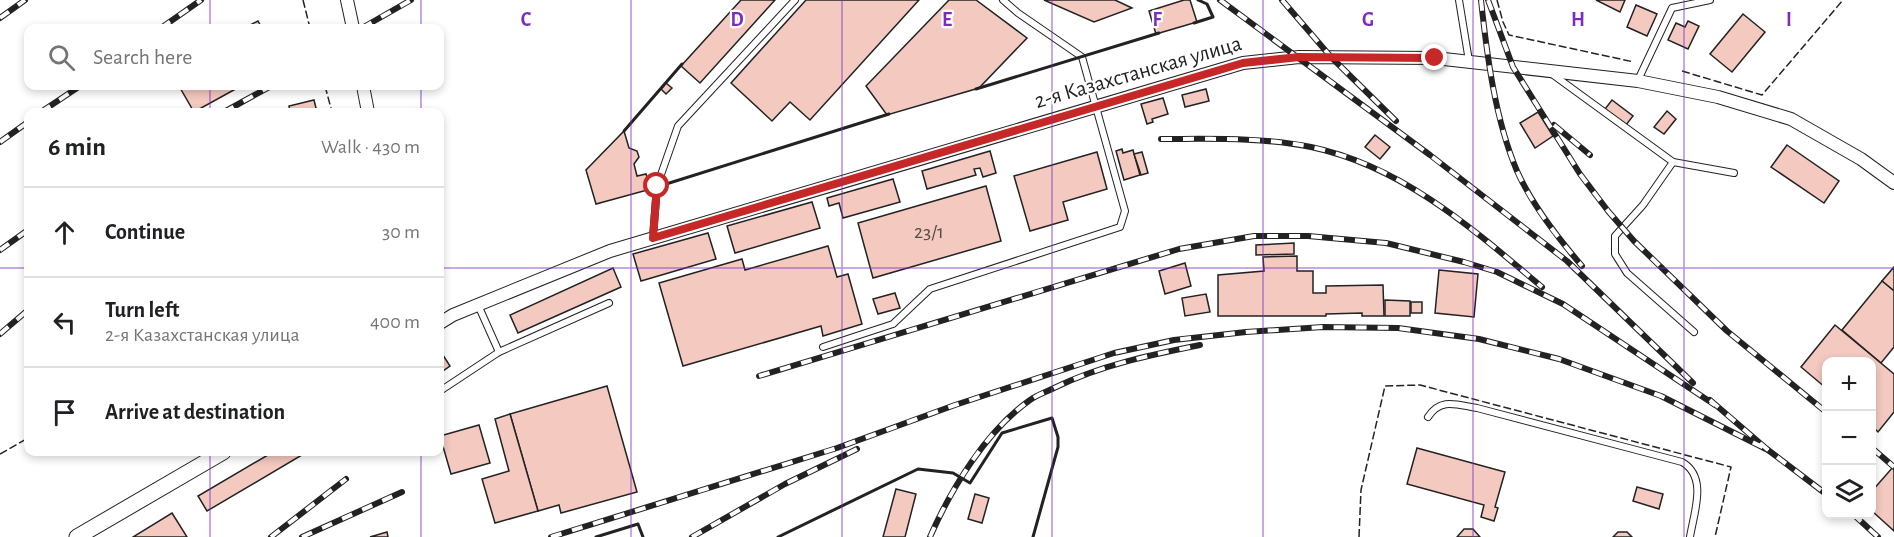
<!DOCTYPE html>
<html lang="en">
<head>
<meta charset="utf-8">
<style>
  body { margin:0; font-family:"Alegreya Sans",sans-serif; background:#f2f2f2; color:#202124 }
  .controls { position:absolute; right:18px; bottom:18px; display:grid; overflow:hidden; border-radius:12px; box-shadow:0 3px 9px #0003 }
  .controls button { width:54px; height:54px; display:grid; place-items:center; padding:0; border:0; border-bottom:2px solid #e0e0e0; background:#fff; color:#202124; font:30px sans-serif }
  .stop { position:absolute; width:18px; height:18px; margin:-14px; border:4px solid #c62828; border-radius:50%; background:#fff }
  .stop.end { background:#c62828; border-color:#fff; box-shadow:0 2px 6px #0008 }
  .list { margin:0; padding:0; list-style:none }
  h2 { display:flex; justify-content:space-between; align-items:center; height:78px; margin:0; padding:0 24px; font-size:26px }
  h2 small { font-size:20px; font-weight:400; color:#757577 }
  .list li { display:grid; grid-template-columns:39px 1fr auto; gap:18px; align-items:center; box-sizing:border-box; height:90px; padding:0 24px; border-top:2px solid #e0e0e0 }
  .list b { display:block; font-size:22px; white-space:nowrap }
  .list p { margin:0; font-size:20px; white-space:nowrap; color:#757577 }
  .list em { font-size:20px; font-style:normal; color:#757577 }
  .icon { flex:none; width:33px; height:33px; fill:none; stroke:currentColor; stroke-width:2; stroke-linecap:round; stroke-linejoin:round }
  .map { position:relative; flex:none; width:1894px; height:537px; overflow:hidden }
  .search { position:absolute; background:#fff; box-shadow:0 3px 9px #0003; left:24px; top:24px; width:420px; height:66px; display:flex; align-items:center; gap:15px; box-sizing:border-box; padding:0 21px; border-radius:12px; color:#757577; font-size:22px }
  .panel { position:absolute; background:#fff; box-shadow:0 3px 9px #0003; left:24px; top:108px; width:420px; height:348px; border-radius:12px }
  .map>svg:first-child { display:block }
</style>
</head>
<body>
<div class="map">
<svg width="1894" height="537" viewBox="0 0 1894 537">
  <rect width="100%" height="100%" fill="#fff"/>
  <g fill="#f3c9c0" stroke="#222" stroke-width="1.5">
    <polygon points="741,0 775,0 700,83 681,66"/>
    <polygon points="806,0 919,0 810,120 790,102 772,121 731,83"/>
    <polygon points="949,0 976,0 1027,38 979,88 887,115 866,86"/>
    <polygon points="1044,0 1115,0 1132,8 1094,22"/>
    <polygon points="1184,0 1190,0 1197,22 1156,34 1149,11"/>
    <polygon points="1596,0 1625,0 1620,12"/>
    <polygon points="1636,5 1657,14 1647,36 1627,27"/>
    <polygon points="1743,14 1765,32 1732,72 1710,54"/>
    <polygon points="258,21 262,28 244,28"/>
    <polygon points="1688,21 1699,26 1688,49 1668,40 1676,23 1685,27"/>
    <polygon points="666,83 672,88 666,94 661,89"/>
    <polygon points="179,86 241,86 194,112"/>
    <polygon points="1206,89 1209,101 1185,107 1182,95"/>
    <polygon points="1163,98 1168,114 1152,119 1153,122 1147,124 1141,104"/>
    <polygon points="314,100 317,112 290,112 289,106"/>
    <polygon points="1612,100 1633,116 1626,125 1605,109"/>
    <polygon points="1667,111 1676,119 1664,134 1654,127"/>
    <polygon points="1538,112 1553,136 1535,148 1520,123"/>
    <polygon points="624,131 629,148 637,151 639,157 634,164 637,176 646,174 651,189 596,204 586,170"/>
    <polygon points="1375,135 1390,147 1380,159 1365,147"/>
    <polygon points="1787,145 1839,181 1824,203 1771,167"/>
    <polygon points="1122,149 1123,153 1133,150 1140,175 1124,180 1116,151"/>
    <polygon points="990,151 996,173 983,177 980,168 974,169 976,175 927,189 922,171"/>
    <polygon points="1097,152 1107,189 1063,202 1068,220 1030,231 1014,176"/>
    <polygon points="1142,152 1148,173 1141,175 1134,154"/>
    <polygon points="893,179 900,202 843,218 839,203 829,206 827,198"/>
    <polygon points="986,186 1001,241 873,278 858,223"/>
    <polygon points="812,202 820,228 735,253 727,226"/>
    <polygon points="708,233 716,259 641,281 633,254"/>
    <polygon points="1294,243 1294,254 1256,255 1256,245"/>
    <polygon points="828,246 837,277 848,274 862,324 823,336 821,326 683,366 659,283 742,259 745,270"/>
    <polygon points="1297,256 1297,271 1313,271 1313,293 1326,293 1326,286 1383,285 1384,316 1362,316 1362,313 1326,314 1326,316 1218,316 1218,275 1264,271 1263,257"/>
    <polygon points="1185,263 1191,286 1165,294 1159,271"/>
    <polygon points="1894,267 1894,291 1882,281"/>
    <polygon points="613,268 621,287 518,333 510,315"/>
    <polygon points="1439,270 1478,274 1474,317 1435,313"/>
    <polygon points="1882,281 1894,291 1894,347 1881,363 1842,330"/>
    <polygon points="895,293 900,308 878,314 873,299"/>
    <polygon points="1206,294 1210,312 1185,316 1182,298"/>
    <polygon points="1385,300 1410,301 1410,316 1385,316"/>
    <rect x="1411" y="302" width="11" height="11"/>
    <polygon points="1835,325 1894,374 1894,412 1878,432 1872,426 1872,362 1826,362 1826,388 1801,367"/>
    <polygon points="441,352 450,366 440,373 440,353"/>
    <polygon points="607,386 637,492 561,513 559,505 538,511 510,414"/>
    <polygon points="510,414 538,511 495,523 482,479 509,471 495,419"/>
    <polygon points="479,425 490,463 451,474 440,436"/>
    <polygon points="1417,448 1505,472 1495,507 1498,508 1494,521 1481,517 1484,505 1407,484"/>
    <polygon points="273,452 307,452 207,511 198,496"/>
    <polygon points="1893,467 1894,468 1894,531 1872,511 1872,491"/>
    <polygon points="1637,487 1663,494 1659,509 1633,501"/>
    <polygon points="896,489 916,494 905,537 883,537"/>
    <polygon points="975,494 989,498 982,523 968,519"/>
    <polygon points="172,513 187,537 133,537"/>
    <polygon points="1464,529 1473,529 1480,537 1457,537"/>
    <polygon points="387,532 388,537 370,537"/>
    <polygon points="1618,532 1627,532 1632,537 1613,537"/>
  </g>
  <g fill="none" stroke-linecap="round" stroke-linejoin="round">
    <defs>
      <g id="service">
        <polyline points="1459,0 1469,61"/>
        <polyline points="1552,74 1673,162 1643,205 1615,236 1615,254 1627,273 1694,332"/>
        <polyline points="1638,80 1672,8 1710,0"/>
        <polyline points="1673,162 1734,173"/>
        <polyline points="653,237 657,186 678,126 795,0"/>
        <polyline points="478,305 499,352 609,303"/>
        <polyline points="823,347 893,324 930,289 1120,227 1125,211 1082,57 1018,13 1003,0"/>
        <polyline points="440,391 499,352"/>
        <path d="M1428,417c13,-20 29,-12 49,-9l205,54c26,15 12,50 8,75"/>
      </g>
      <g id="minor">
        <polyline points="347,0 353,28"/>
        <polyline points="363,86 368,112"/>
        <polyline points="440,323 453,315 610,251 1243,63 1299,57 1435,58 1638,81 1718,97 1791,119 1861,159 1894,183"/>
      </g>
      <polyline id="tertiary" points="77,537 223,452"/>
    </defs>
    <use href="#service" stroke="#222" stroke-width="8"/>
    <use href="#minor" stroke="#222" stroke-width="14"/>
    <use href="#tertiary" stroke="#222" stroke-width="17"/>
    <use href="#service" stroke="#fff" stroke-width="6"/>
    <use href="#minor" stroke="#fff" stroke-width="12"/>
    <use href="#tertiary" stroke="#fff" stroke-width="15"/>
    <defs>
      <g id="rail">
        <polyline points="1220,0 1430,155 1567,261 1693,383"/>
        <polyline points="1282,0 1331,57 1396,121"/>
        <path d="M1481,0c6,56 14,119 36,171 15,34 41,67 65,95"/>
        <polyline points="1488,0 1513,67 1580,174 1608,211 1634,241 1727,331 1826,412"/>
        <polyline points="0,18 25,0"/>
        <polyline points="161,28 201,0"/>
        <polyline points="362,28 411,0"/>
        <polyline points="41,112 80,86"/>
        <polyline points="224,112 271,86"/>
        <polyline points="1554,125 1590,155"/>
        <path d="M1161,139c50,0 101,-2 150,8 91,19 162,82 231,140"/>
        <polyline points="0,142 28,122"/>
        <polyline points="0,250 28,230"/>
        <polyline points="0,334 28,310"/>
        <polyline points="759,376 1179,249 1254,236 1308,236 1386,243 1464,262 1497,272 1563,304 1715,405"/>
        <polyline points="1710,400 1768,450 1826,494"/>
        <polyline points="1872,448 1894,467"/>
        <polyline points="1853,514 1878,537"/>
        <polyline points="271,537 346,479"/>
        <polyline points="302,537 402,492"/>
        <polyline points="551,537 837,448 955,405 1114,353 1174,340 1246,332 1323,327 1398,328 1479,339 1559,359 1661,396 1768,450"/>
        <polyline points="692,537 785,484 857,449"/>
        <path d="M930,537c21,-48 56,-106 100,-137 7,-5 16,-8 24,-12 47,-23 96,-33 146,-43"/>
      </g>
    </defs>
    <use href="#rail" stroke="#222" stroke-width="6"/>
    <use href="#rail" stroke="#fff" stroke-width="4" stroke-dasharray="11" stroke-linecap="butt"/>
    <g stroke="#222" stroke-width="1.5" stroke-dasharray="8 3" stroke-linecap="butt">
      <polyline points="303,0 310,28"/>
      <polyline points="1497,0 1503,22 1509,35 1634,62"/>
      <polyline points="1682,71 1762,95 1843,0"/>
      <polyline points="325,86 332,112"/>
      <polyline points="0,454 28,438"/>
      <polyline points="1359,537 1361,490 1385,386 1420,385 1731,467 1715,537"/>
    </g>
    <g stroke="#222" stroke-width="3">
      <polyline points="1194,23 1213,17 1207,4 1198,0"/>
      <polyline points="976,89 1159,33"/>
      <polyline points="624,131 682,64"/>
      <polyline points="663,185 889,114"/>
      <polyline points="596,537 638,524 643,537"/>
      <polyline points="778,537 918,469 953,473 970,483 1002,433 1052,418 1058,437 1058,447 1033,537"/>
    </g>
  </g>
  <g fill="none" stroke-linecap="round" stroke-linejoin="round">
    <polyline stroke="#c62828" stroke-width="8" points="657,186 653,238 1243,63 1299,57 1435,58"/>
  </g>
  <path fill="none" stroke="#7b2cbf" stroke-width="1.5" stroke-opacity="0.55" d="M210,0v28M421,0v28M631,0v537M842,0v537M1052,0v537M1263,0v537M1473,0v537M1684,0v537M210,86v26M421,86v26M0,268h28M440,268h1454M210,452v85M421,452v85"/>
  <g text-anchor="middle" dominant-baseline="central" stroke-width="4.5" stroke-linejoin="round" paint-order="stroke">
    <g font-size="20" fill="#564c4a">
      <text x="929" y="232">23/1</text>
    </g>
    <g font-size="22" fill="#222" stroke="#fff">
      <text transform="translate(1138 72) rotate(-16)">2-я Казахстанская улица</text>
    </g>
  </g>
  <g font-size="20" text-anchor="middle" font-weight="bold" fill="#7b2cbf" stroke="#fff" stroke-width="4.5" stroke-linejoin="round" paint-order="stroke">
    <text x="526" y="26">C</text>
    <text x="737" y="26">D</text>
    <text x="947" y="26">E</text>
    <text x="1157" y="26">F</text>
    <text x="1368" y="26">G</text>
    <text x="1578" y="26">H</text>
    <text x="1789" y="26">I</text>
  </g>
</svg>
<div class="controls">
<button>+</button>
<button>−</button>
<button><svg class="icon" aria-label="layers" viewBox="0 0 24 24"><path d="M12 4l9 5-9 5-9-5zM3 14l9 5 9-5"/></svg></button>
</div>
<div class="stop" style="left:657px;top:186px"></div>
<div class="stop end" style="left:1435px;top:58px"></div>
<div class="search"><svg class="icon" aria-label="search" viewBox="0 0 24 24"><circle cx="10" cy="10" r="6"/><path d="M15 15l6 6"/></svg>Search here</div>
<section class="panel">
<h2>6 min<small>Walk · 430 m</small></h2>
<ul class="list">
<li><svg class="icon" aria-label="ahead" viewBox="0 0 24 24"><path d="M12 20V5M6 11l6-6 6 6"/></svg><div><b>Continue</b></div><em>30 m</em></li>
<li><svg class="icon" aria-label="left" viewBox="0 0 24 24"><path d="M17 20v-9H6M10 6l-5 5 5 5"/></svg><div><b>Turn left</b><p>2-я Казахстанская улица</p></div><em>400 m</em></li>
<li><svg class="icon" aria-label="arrive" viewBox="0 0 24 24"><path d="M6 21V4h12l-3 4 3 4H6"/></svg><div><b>Arrive at destination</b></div></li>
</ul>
</section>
</div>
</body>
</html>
